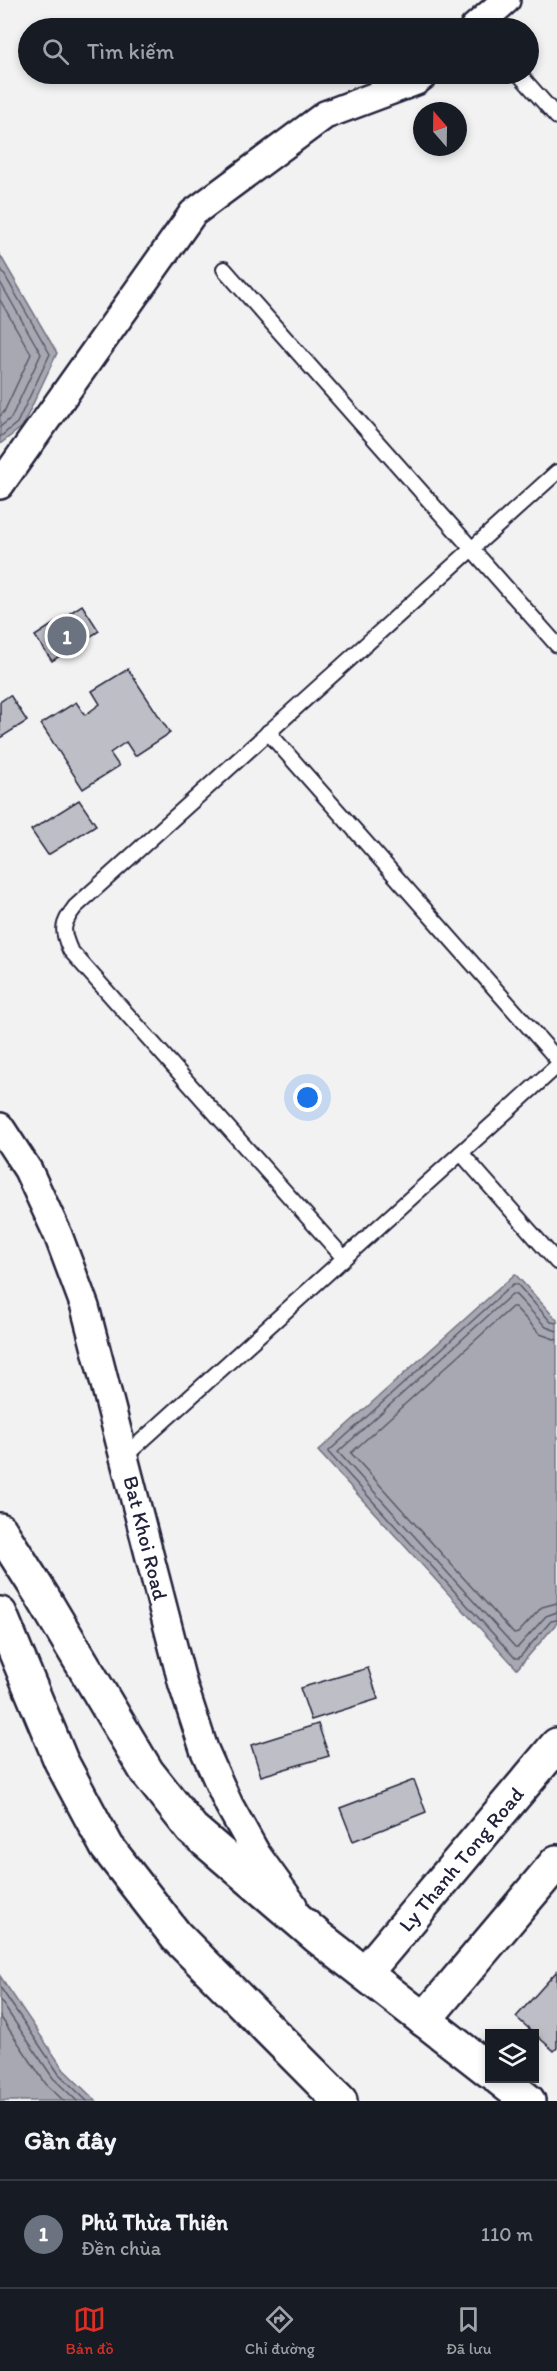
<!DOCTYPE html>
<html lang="vi">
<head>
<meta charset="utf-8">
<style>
  body { margin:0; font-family:Itim,sans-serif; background:#20242c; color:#f1f3f6 }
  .controls { position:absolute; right:18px; bottom:18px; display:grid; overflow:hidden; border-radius:0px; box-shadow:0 3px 9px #0003 }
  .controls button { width:54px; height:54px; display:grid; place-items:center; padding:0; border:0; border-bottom:2px solid #363941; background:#171b24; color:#f1f3f6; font:30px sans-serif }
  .compass { position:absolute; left:413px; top:102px; width:54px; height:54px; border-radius:50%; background:#171b24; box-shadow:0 3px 9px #0003; rotate:340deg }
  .you { position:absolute; left:308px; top:1098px; width:21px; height:21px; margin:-15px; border:4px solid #fff; border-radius:50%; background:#1a73e8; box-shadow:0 0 0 9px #1a73e833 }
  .badge { display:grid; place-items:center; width:39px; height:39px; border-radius:50%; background:#d93025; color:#fff; font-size:20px; font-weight:700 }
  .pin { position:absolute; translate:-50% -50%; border:3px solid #fff; box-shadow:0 2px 6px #0006 }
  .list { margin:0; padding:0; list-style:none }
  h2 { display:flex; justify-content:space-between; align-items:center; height:78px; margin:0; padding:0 24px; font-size:26px }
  h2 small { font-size:20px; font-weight:400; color:#9ea1a6 }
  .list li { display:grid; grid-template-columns:39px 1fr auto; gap:18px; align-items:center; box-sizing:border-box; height:108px; padding:0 24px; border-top:2px solid #363941 }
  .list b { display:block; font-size:22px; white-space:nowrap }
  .list p { margin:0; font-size:20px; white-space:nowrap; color:#9ea1a6 }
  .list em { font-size:20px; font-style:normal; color:#9ea1a6 }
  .icon { flex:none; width:33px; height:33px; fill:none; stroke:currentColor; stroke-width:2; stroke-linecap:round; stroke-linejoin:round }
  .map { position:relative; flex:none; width:557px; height:2101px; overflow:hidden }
  .search { position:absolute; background:#171b24; box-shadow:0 3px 9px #0003; left:18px; right:18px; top:18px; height:66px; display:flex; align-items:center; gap:15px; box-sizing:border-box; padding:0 21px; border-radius:33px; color:#9ea1a6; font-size:22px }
  .sheet { height:186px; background:#171b24 }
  nav { display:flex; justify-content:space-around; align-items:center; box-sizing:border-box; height:84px; border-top:2px solid #363941; background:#171b24; font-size:16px; color:#9ea1a6 }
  nav a { display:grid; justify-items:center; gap:3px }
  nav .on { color:#d93025 }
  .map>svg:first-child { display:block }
</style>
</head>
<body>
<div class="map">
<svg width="557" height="2101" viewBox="0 0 557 2101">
  <rect width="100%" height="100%" fill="#f2f2f3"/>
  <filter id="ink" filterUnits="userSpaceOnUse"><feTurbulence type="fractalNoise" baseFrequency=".0167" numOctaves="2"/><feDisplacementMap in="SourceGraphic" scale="12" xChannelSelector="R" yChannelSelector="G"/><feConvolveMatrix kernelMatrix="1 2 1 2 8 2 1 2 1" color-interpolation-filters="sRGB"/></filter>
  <g filter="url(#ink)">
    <g fill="#a8a8b2" stroke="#727282" stroke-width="1.5">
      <polygon points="0,255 57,353 22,427 0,444"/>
      <polygon points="515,1274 557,1320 557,1623 517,1669 318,1451"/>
      <polygon points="0,1976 64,2070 96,2101 0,2101"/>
    </g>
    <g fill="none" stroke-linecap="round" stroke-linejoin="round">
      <g stroke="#58586b" stroke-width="1.5">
        <polyline points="0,267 50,354 17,423 0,437"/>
        <polyline points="0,282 41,354 11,418 0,427"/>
        <polyline points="0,300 31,354 4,412 0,416"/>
        <polyline points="557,1323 551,1322 517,1284 513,1284 328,1452 515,1658 519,1658 551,1621 557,1620"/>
        <polyline points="557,1331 546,1327 516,1295 512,1294 338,1452 515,1647 518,1647 546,1616 557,1612"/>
        <polyline points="557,1340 540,1334 515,1307 512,1307 351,1453 514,1634 518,1633 542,1607 557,1603"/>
        <polyline points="0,1987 59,2074 87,2101"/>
        <polyline points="0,2000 53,2078 77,2101"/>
        <polyline points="0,2016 46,2084 64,2101"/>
      </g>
    </g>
    <g fill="#bebec6" stroke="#22223b" stroke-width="1.5">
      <polygon points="82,605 99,631 52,661 35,636"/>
      <polygon points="128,669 170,733 135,756 126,742 110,753 119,766 83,789 41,724 76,702 85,715 100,704 92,691"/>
      <polygon points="10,695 27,721 0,738 0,702"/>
      <polygon points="79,800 96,825 48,855 31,830"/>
      <polygon points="368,1668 378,1699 311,1720 300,1688"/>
      <polygon points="318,1724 329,1756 261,1776 251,1745"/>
      <polygon points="414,1780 426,1812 353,1841 340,1808"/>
      <polygon points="557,1971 557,2048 554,2051 516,2017"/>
    </g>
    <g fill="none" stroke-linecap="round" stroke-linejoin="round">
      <defs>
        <g id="lane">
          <polyline points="519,74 557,117"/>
          <polyline points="224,269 557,645"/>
          <polyline points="268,732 557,1059"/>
          <polyline points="461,1153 557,1262"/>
          <path d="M344,1258l-274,-308c-9,-20 -8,-26 5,-43l482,-435"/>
          <polyline points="125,1456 557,1066"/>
        </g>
        <g id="street">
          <polyline points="474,28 506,0"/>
          <polyline points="0,485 193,213 325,115 416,81 425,74"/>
          <polyline points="0,1127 28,1170 58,1235 85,1307 183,1685 204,1749 229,1805 257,1855 293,1905"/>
        </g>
        <g id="primary">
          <polyline points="0,1530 42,1596 147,1772 192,1829 318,1937 490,2071"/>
          <polyline points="0,1614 61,1761 107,1847 176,1936 340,2101"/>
          <polyline points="365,1973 557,1745"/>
          <polyline points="424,2020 557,1862"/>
          <polyline points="499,2078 528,2101"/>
        </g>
      </defs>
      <use href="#lane" stroke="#22223b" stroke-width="18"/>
      <use href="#street" stroke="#22223b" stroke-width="32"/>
      <use href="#primary" stroke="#22223b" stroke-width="38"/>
      <use href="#lane" stroke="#fff" stroke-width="14"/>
      <use href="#street" stroke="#fff" stroke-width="27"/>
      <use href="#primary" stroke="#fff" stroke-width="33"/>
    </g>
  </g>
  <g text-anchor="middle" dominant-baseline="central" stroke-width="6" stroke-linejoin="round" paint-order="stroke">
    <g font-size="21" fill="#22223b" stroke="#fff">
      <text transform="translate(146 1538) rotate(76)">Bat Khoi Road</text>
      <text transform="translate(461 1859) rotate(-50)">Ly Thanh Tong Road</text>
    </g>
  </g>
</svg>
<div class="controls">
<button><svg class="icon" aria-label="layers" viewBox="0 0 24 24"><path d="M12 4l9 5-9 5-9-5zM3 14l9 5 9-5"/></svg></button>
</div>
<svg class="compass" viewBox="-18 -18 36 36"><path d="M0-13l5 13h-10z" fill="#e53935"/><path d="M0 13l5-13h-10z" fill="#9ea1a6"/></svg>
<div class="you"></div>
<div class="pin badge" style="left:67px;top:636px;background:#6b7280">1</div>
<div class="search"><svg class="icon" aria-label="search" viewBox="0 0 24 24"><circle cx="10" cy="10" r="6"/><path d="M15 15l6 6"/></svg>Tìm kiếm</div>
</div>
<section class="sheet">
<h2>Gần đây<small></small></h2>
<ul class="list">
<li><span class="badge" style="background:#6b7280">1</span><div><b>Phủ Thừa Thiên</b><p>Đền chùa</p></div><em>110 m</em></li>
</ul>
</section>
<nav>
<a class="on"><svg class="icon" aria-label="map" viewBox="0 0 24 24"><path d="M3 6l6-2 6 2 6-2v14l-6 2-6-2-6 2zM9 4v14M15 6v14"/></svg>Bản đồ</a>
<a><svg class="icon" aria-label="directions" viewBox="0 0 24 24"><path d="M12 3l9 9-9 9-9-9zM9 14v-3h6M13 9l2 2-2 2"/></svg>Chỉ đường</a>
<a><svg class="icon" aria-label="saved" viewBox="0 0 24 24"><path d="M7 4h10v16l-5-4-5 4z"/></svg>Đã lưu</a>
</nav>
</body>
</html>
